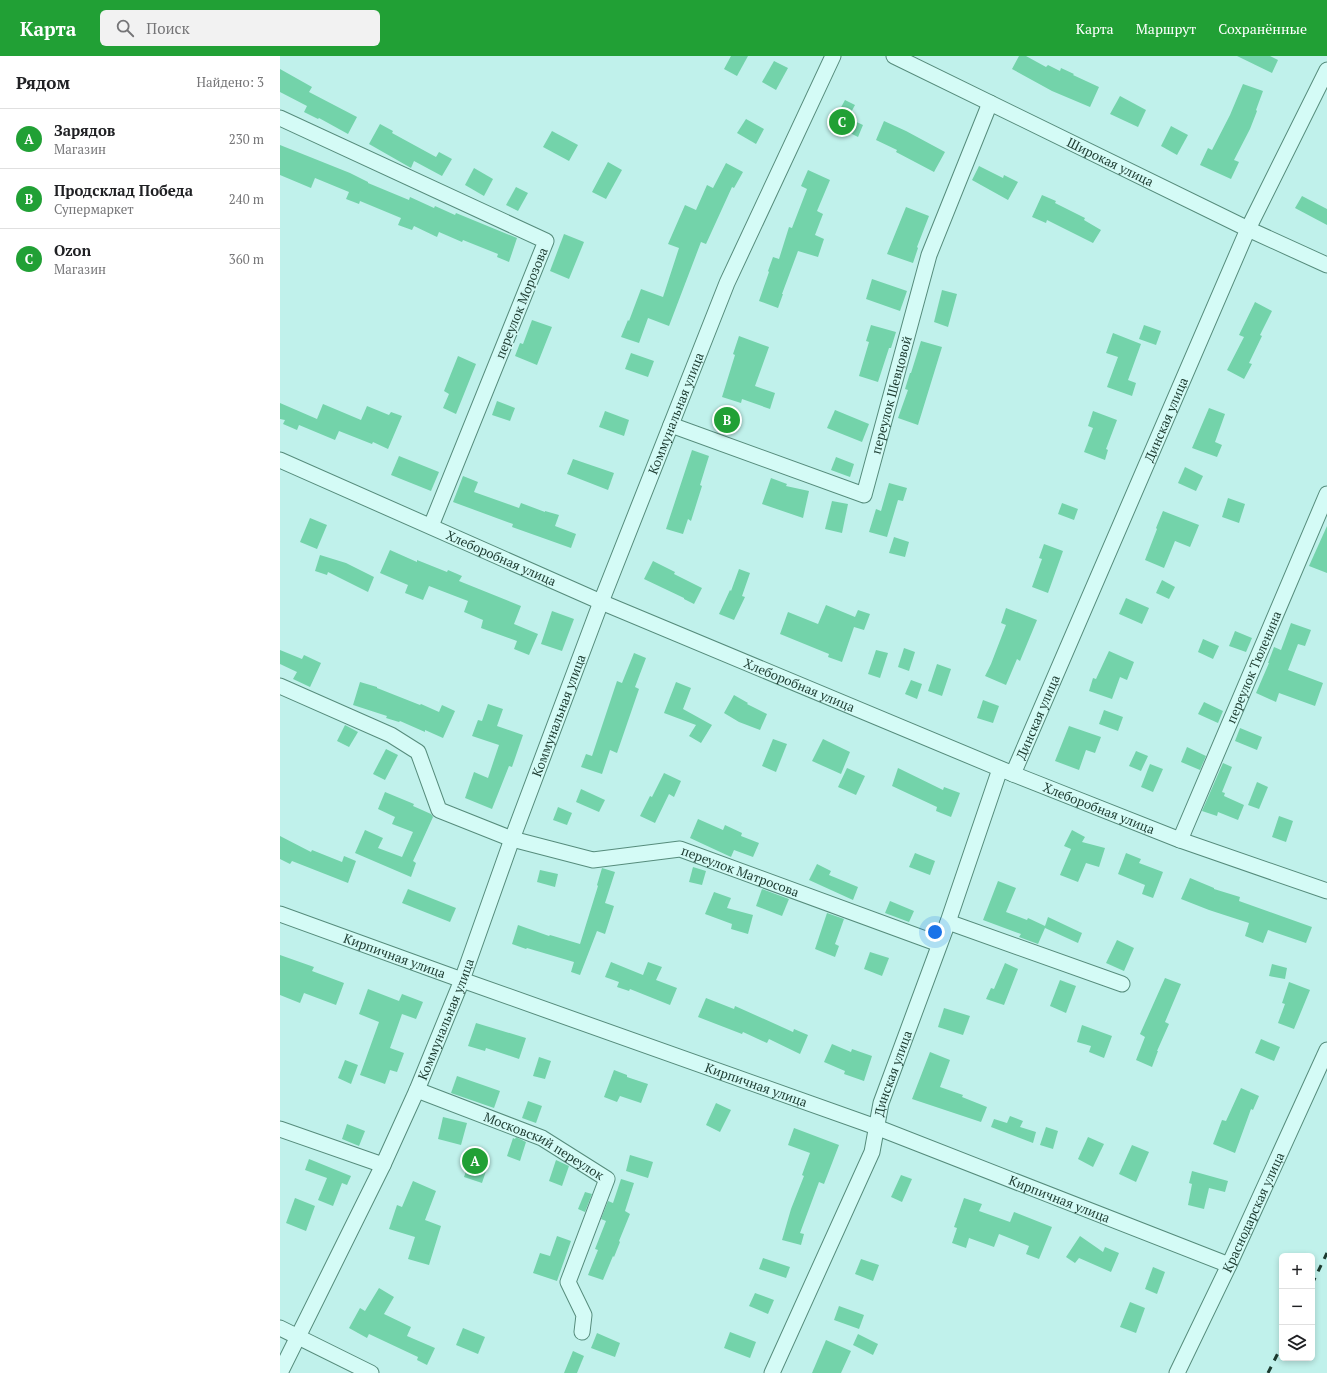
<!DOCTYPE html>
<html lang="ru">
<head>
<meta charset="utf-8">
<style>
  body { margin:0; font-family:"PT Serif",serif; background:#f2f2f2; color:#202124 }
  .controls { position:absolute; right:12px; bottom:12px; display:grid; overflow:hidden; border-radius:6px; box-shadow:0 2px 6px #0003 }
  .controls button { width:36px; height:36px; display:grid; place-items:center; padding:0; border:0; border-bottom:1px solid #e0e0e0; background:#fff; color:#202124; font:20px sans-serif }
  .you { position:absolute; left:655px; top:876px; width:14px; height:14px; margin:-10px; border:3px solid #fff; border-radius:50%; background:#1a73e8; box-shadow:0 0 0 6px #1a73e833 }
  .badge { display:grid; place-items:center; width:26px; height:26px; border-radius:50%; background:#21a035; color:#fff; font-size:13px; font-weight:700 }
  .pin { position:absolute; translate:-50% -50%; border:2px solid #fff; box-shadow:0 1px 4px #0006 }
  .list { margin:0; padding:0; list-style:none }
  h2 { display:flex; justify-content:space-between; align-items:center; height:52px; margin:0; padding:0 16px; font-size:17px }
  h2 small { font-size:13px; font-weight:400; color:#757577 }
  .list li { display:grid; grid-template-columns:26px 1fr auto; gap:12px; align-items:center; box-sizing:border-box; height:60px; padding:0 16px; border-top:1px solid #e0e0e0 }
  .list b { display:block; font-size:15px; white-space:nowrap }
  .list p { margin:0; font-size:13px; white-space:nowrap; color:#757577 }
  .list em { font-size:13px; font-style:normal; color:#757577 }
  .icon { flex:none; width:22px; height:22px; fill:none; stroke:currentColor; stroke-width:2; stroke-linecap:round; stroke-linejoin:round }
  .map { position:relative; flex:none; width:1047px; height:1317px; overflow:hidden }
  header { display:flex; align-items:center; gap:24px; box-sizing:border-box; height:56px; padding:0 20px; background:#21a035; color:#fff }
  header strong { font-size:19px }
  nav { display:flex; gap:22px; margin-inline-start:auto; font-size:14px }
  .search { width:280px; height:36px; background:#f2f2f2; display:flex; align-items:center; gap:10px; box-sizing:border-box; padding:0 14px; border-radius:6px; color:#757577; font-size:15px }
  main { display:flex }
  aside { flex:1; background:#fff }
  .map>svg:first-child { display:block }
</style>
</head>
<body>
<header>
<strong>Карта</strong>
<div class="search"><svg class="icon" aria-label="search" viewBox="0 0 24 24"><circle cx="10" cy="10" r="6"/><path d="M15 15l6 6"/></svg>Поиск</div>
<nav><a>Карта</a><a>Маршрут</a><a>Сохранённые</a></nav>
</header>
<main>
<aside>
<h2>Рядом<small>Найдено: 3</small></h2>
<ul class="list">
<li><span class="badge">A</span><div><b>Зарядов</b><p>Магазин</p></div><em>230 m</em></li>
<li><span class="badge">B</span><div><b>Продсклад Победа</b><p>Супермаркет</p></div><em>240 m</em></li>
<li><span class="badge">C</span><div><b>Ozon</b><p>Магазин</p></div><em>360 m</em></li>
</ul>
</aside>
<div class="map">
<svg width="1047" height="1317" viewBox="0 0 1047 1317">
  <rect width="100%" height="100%" fill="#c0f1eb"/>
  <g fill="#73d3aa">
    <polygon points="451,0 468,0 457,20 444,13"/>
    <polygon points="739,0 746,0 766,11 768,9 780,15 781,12 794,18 793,19 819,31 810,51 772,35 732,13"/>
    <polygon points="957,0 990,0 998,4 992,17"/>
    <polygon points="494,5 508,12 496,34 482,26"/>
    <polygon points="0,13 32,31 29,36 77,61 68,78 39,62 38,63 24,56 27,50 0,36"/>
    <polygon points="963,28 983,35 976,54 977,55 970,73 954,104 959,106 951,123 920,109 928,92 932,94 950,59"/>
    <polygon points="840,40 866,54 858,71 830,58"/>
    <polygon points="565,44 575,49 568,62 583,69 578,81 552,68"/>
    <polygon points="466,63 484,73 476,88 457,77"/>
    <polygon points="604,65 626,75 665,96 654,116 616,96 617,94 596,84"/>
    <polygon points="100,68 113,75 112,77 156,101 159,96 172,103 162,120 134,105 131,112 89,88"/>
    <polygon points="891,70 908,79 897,99 881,90"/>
    <polygon points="272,75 298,89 289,105 263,91"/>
    <polygon points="0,89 70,117 88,126 88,127 129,144 130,141 154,152 155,150 175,159 176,157 237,182 229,206 217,201 218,198 183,184 182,186 159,176 157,181 134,170 132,174 118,169 121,162 80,145 79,148 66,143 69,136 35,122 31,132 0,119"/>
    <polygon points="328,106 342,114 326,143 312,136"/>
    <polygon points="446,107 463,116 454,132 452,131 426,188 421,186 389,270 368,262 359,287 341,281 348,264 349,265 361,233 383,241 399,192 388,188 405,149 416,154 427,129 433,132"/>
    <polygon points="699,110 723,122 724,119 738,126 728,144 692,124"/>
    <polygon points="194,112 213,123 204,140 185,129"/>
    <polygon points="528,114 550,124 537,155 543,158 535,179 544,183 538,201 518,195 502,238 503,238 498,252 479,245 489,216 488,215 493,201 499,203 509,171 512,172 527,133 521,130"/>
    <polygon points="236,131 248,137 238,155 226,149"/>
    <polygon points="762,139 776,145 775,147 805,162 804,164 821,174 813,187 767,164 766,167 752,161"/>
    <polygon points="1022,140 1047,153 1047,169 1015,152"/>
    <polygon points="626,151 649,160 637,191 638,192 633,207 607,198"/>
    <polygon points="284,178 304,186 289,223 270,215"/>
    <polygon points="592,223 627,235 620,255 586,243"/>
    <polygon points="662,234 677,238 668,271 654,266"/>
    <polygon points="975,246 992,255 980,279 982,280 969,307 972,308 964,323 947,314 964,281 959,279"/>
    <polygon points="252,264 272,271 257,309 235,300 240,287 243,288"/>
    <polygon points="591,269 616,276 611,292 609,292 598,326 579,320 589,286 586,285"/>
    <polygon points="864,269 881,275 876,289 859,283"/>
    <polygon points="833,277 861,288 848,324 856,327 852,340 827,331 838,301 826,297"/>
    <polygon points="459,280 489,291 475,330 495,337 490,353 462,343 461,347 442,341 455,299 453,298"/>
    <polygon points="641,285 662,291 638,369 618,362 628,334 625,333 630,317 631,317"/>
    <polygon points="351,297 374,305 368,321 345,313"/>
    <polygon points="178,300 196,308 176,358 163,352 169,338 164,335"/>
    <polygon points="217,345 235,352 230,365 212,359"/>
    <polygon points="0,347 37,363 43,348 81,364 87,350 109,359 111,356 122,360 108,393 93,386 92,388 59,375 55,384 19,369 17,374 3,368 5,364 0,363"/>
    <polygon points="929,352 945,358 935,386 942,389 937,401 912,392"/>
    <polygon points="555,354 589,368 582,386 547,372"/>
    <polygon points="325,355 349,364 344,380 319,371"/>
    <polygon points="813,355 837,364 826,393 828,394 825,404 804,396 813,372 808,370"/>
    <polygon points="412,394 429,400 420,429 422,430 411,465 408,463 403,478 386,473"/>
    <polygon points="119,400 159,416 151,435 111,419"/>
    <polygon points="556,401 574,408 570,421 551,414"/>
    <polygon points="293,403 334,417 328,434 287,418"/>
    <polygon points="905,411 923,420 916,435 898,427"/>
    <polygon points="183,420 198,426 194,436 239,452 241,447 265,456 265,455 279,459 275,470 296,478 291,492 232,471 233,468 173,446"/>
    <polygon points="491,422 507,428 506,430 529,435 523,462 482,448"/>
    <polygon points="609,427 627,432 623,445 618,444 607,481 589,476 596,453 601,455"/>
    <polygon points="948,442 965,448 959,467 942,461"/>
    <polygon points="552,445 568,448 562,477 545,473"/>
    <polygon points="782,447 798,453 794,464 778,458"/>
    <polygon points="883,455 919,469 910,491 895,485 884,512 865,504 877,473 876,472"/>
    <polygon points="30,462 47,469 37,493 20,486"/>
    <polygon points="1047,470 1047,517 1029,510"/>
    <polygon points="614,481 629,486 625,501 609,497"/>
    <polygon points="764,488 783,495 768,537 752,531 762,503 759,502"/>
    <polygon points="110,494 137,506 137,504 167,516 168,514 182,520 179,525 241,550 234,568 258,578 249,599 234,593 237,585 201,572 203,564 184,556 188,545 149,530 143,544 125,537 128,529 100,517"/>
    <polygon points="40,499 66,507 94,521 88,536 48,516 47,519 35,515"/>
    <polygon points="373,505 395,516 394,518 422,532 414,548 404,543 404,542 364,523"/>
    <polygon points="459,513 470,517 462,540 465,541 454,564 439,558 450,534 451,535"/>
    <polygon points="882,524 895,531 889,543 876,537"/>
    <polygon points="846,542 869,552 862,568 839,558"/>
    <polygon points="546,549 575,561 578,554 590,558 584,574 574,571 562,606 548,601 549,598 500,578 508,556 538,568"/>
    <polygon points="726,552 757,564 740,605 737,603 726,629 705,620 711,608 726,569 721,567"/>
    <polygon points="272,555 294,563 282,595 261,588"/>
    <polygon points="1011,567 1031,574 1025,590 1018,588 1008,614 1043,627 1035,650 999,637 996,646 976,637 989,607 988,607 994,591 1001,594"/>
    <polygon points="955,575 972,582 966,596 949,590"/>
    <polygon points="923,583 939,590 933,603 918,596"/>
    <polygon points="624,592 635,596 629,615 618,611"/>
    <polygon points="0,594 22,603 24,599 41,607 30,631 13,623 17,616 0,608"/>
    <polygon points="596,594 608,597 600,622 588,618"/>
    <polygon points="829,595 854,606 847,624 840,621 832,643 809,635 813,622 816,623"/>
    <polygon points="354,597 366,602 355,631 359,633 337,697 330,694 322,718 301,711 306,698 312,700 337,625 342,627"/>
    <polygon points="657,608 671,613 662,640 648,635"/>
    <polygon points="631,624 642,628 637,643 625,638"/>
    <polygon points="80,626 97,631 97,632 140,649 141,648 159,656 162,649 175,655 163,682 145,674 145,676 120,665 119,666 106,662 107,660 73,649"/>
    <polygon points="396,626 411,632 403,653 432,669 421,687 409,680 416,669 384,657"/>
    <polygon points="454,639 468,647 467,648 487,658 480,674 459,666 444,657"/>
    <polygon points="703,644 719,650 713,667 697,662"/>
    <polygon points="924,646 943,655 938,667 918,658"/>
    <polygon points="208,648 223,653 217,670 243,679 232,711 229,710 212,753 185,742 194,716 208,722 219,689 192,680 198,664 202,665"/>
    <polygon points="824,654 843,661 838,675 819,668"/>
    <polygon points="65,669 78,676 69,691 57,685"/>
    <polygon points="789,670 821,681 815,697 806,694 799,714 775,705"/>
    <polygon points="960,672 982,681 977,694 955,685"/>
    <polygon points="493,683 507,688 496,716 482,710"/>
    <polygon points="543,683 570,696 561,718 532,705"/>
    <polygon points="907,691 926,700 920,714 901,706"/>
    <polygon points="106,693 118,699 105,724 93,718"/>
    <polygon points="856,695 868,700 861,715 849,710"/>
    <polygon points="943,707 952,711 942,736 945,737 944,740 964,749 958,764 938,756 937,760 922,755"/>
    <polygon points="870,708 883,713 873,736 861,731"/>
    <polygon points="567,712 585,720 576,739 558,731"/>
    <polygon points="618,712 663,734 664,731 680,737 671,761 656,755 657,751 612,730"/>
    <polygon points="384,717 401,725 394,741 389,738 375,767 360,760 370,740 372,741"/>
    <polygon points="977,726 988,731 979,753 968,749"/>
    <polygon points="301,733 325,744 319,756 296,746"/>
    <polygon points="105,736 134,748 133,750 151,758 153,761 133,805 136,807 131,821 75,797 85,774 103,782 98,792 122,801 133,776 112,768 115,761 98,753"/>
    <polygon points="278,751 292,757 287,769 273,764"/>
    <polygon points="999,760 1013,765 1006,786 992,781"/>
    <polygon points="418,763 443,774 445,769 462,777 461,780 479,787 473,801 454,794 451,801 410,782"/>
    <polygon points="792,774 805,781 802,786 825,792 819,811 806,807 798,826 780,819 791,793 784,790"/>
    <polygon points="0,780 31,796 32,794 62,806 64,800 76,805 68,827 12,805 10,808 0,803"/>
    <polygon points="635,797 655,805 650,819 629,811"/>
    <polygon points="846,797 861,803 859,807 883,816 873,842 862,838 865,829 838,818"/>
    <polygon points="537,808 551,815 549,819 578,831 573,844 529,824"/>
    <polygon points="413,811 426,815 422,829 409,826"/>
    <polygon points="322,812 335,816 325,847 334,850 325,878 317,875 300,919 291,916 294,906 247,892 246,893 232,888 238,869 269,880 270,879 300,888 318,830 317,829"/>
    <polygon points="260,814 278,818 275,831 257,826"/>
    <polygon points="910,822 934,832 934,833 960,841 959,845 1032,871 1026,887 988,874 983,887 965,880 969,867 929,854 901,843"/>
    <polygon points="718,825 736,832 726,856 747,864 748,862 765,870 768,861 802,877 798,887 765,872 758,888 739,881 741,878 703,864"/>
    <polygon points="128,833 176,852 170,866 122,847"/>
    <polygon points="482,833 509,843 502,860 476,850"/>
    <polygon points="434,836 451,842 447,852 473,859 468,878 451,873 452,868 425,858"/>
    <polygon points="610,845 634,855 629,866 605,857"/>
    <polygon points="547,857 564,863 555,888 559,890 555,901 535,893"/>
    <polygon points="837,884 854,892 844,915 826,907"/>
    <polygon points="590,896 609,902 602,920 584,913"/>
    <polygon points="0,899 34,911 32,915 64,927 56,949 24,937 20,947 0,939"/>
    <polygon points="331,906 363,919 368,906 382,911 376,924 397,932 390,949 350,933 349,935 337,931 339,926 325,921"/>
    <polygon points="725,907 738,913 724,949 706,943 711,932 714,933"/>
    <polygon points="992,908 1007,912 1005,923 989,920"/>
    <polygon points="885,922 901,928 885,966 889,968 877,995 878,995 872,1011 856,1004 865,981 860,978"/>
    <polygon points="780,924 796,930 786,957 770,950"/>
    <polygon points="1009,926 1030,934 1014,973 998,967 1005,948 1002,947"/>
    <polygon points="88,933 119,945 122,938 143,946 136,963 122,958 110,992 124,997 117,1016 110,1014 105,1028 80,1019 99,966 79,958"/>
    <polygon points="426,942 454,953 455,950 513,976 514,973 528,979 520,998 489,983 487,987 463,976 462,978 418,961"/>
    <polygon points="664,952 690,960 683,979 658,971"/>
    <polygon points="196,967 246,982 239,1003 206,992 205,995 188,990"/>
    <polygon points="802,969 832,980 824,1002 809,996 811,990 797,986"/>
    <polygon points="981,983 1000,991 994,1005 975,997"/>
    <polygon points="552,988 571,996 572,993 592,1000 584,1025 564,1018 565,1015 544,1006"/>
    <polygon points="650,996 670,1004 660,1031 683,1039 682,1041 707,1051 701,1066 632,1043"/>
    <polygon points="259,1001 271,1005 265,1023 253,1020"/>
    <polygon points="65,1004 78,1009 71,1028 58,1022"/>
    <polygon points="334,1014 347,1019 347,1021 368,1028 361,1047 340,1040 337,1046 324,1041"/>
    <polygon points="177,1020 220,1035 214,1052 171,1037"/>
    <polygon points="961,1032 979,1040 973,1054 971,1053 955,1097 933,1088 942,1064 946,1065"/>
    <polygon points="248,1045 262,1050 256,1067 242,1062"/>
    <polygon points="436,1047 451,1054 440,1076 426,1069"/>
    <polygon points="730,1060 743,1065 740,1071 756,1076 753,1087 711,1071 714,1063 727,1067"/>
    <polygon points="163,1061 187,1067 181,1089 158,1083"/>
    <polygon points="67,1068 85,1075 79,1090 62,1083"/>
    <polygon points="766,1071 778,1075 773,1093 760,1089"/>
    <polygon points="514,1072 559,1089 544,1128 539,1126 520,1177 524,1178 521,1189 502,1184 511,1153 524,1120 522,1119 530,1097 508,1089"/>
    <polygon points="236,1081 246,1086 240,1105 227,1100 233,1082 235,1083"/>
    <polygon points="808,1081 824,1088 813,1111 798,1103"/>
    <polygon points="852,1089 869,1096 856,1126 839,1118"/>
    <polygon points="350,1099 373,1106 368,1122 346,1115"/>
    <polygon points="191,1100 209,1106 202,1127 184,1121"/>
    <polygon points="29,1103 71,1120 67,1129 62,1127 53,1150 38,1144 47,1122 25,1114"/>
    <polygon points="276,1104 289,1110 282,1130 269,1125"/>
    <polygon points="912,1115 948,1125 945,1136 929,1132 924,1153 908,1149 912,1128 909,1127"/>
    <polygon points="621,1119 632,1123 622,1146 611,1141"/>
    <polygon points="341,1123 354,1127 345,1155 350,1158 339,1185 340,1186 334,1201 333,1200 323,1224 308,1219 318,1194 315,1193 326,1165 321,1163 328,1145 333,1147"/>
    <polygon points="133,1125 156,1135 145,1164 161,1170 149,1209 128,1203 135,1181 109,1173 117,1149 122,1151"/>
    <polygon points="305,1136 312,1138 305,1156 298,1153"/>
    <polygon points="15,1142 35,1150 26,1175 6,1167"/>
    <polygon points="684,1142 702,1148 699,1155 730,1166 734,1156 772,1171 759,1203 746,1198 749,1190 719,1178 714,1191 689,1182 686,1192 672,1187 677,1172 674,1171"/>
    <polygon points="277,1180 291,1185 277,1225 253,1217 260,1197 270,1200"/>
    <polygon points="800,1180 823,1196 825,1191 839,1197 831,1216 799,1202 795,1207 786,1201"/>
    <polygon points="483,1202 510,1211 506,1222 479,1213"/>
    <polygon points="581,1203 599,1209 593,1225 575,1218"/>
    <polygon points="873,1211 885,1216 877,1238 865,1233"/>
    <polygon points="99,1232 114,1241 104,1258 131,1271 127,1280 155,1292 147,1309 137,1304 138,1301 89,1278 87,1282 69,1272 80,1252 85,1255"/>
    <polygon points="475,1237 494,1244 488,1258 469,1250"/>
    <polygon points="850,1246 865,1252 856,1277 840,1271"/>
    <polygon points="559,1250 584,1259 579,1273 554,1264"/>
    <polygon points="183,1272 205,1281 198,1298 176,1289"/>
    <polygon points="450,1276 476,1286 470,1302 444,1292"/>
    <polygon points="317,1277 340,1287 335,1301 311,1292"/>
    <polygon points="578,1278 598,1288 593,1299 573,1289"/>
    <polygon points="546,1284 571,1295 561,1317 532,1317"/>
    <polygon points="293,1295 304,1300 297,1317 284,1317"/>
  </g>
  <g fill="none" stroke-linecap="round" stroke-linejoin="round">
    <defs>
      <g id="minor">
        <path id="s1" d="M614,0l354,173 79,36"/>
        <polyline points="0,62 266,185 151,470"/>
        <path id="s2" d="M391,369l193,70 65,-240 61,-152"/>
        <path id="s3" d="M0,404l321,142 412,172 167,66 147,51"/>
        <path id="s4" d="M0,630l111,49 27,17 21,58 73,29 81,21 87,-11 259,95"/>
        <path id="s5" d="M733,718l235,-545 79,-159"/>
        <path id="s6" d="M900,784l147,-346"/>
        <path id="s7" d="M0,858l182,66 414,147 353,138"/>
        <polyline points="668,866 842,928"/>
        <path id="s8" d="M137,1034l125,48 65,41 -39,103 16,33 -2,17"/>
        <polyline points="0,1073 103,1109"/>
        <polyline points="0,1272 91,1317"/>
        <path id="s9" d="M0,1317l103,-208 34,-75 45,-110 50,-141 89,-237 126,-319 106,-227"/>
        <path id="s10" d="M492,1317l100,-221 9,-49 67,-181 52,-153"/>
        <path id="s11" d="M897,1317l52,-108 98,-215"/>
      </g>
    </defs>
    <use href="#minor" stroke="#568c7c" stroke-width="17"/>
    <use href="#minor" stroke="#d4fbf6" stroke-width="15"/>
    <g stroke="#1c3b30" stroke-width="3" stroke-dasharray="7 7" stroke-linecap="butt">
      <polyline points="1032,1228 1047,1197"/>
      <polyline points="988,1317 1002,1289"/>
    </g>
  </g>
  <g text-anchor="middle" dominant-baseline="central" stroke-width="3.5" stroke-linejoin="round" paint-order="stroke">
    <g font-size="13" fill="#1c3b30" stroke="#d1f8f3">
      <text stroke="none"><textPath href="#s1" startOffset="241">Широкая улица</textPath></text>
      <text transform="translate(241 247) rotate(-68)">переулок Морозова</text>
      <text stroke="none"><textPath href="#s2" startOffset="309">переулок Шевцовой</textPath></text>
      <text stroke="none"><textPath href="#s9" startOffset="1039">Коммунальная улица</textPath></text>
      <text stroke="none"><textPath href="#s5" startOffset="386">Динская улица</textPath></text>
      <text stroke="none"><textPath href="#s3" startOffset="242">Хлеборобная улица</textPath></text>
      <text stroke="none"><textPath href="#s6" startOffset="188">переулок Тюленина</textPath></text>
      <text stroke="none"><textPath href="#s3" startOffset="566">Хлеборобная улица</textPath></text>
      <text stroke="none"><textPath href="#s9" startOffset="715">Коммунальная улица</textPath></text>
      <text stroke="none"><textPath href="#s5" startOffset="62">Динская улица</textPath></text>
      <text stroke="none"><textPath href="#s3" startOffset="890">Хлеборобная улица</textPath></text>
      <text stroke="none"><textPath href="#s4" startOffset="529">переулок Матросова</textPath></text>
      <text stroke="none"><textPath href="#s7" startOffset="122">Кирпичная улица</textPath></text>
      <text stroke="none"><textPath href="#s9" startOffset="391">Коммунальная улица</textPath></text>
      <text stroke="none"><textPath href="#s10" startOffset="324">Динская улица</textPath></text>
      <text stroke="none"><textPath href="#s7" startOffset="506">Кирпичная улица</textPath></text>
      <text stroke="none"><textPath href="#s8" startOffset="139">Московский переулок</textPath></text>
      <text stroke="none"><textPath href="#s7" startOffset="830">Кирпичная улица</textPath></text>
      <text stroke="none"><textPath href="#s11" startOffset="178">Краснодарская улица</textPath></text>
    </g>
  </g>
</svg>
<div class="controls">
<button>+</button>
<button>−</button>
<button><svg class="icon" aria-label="layers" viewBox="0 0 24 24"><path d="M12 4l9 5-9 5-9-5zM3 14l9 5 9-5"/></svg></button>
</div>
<div class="you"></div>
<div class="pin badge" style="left:195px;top:1105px">A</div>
<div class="pin badge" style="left:447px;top:364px">B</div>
<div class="pin badge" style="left:562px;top:66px">C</div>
</div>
</main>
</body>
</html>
